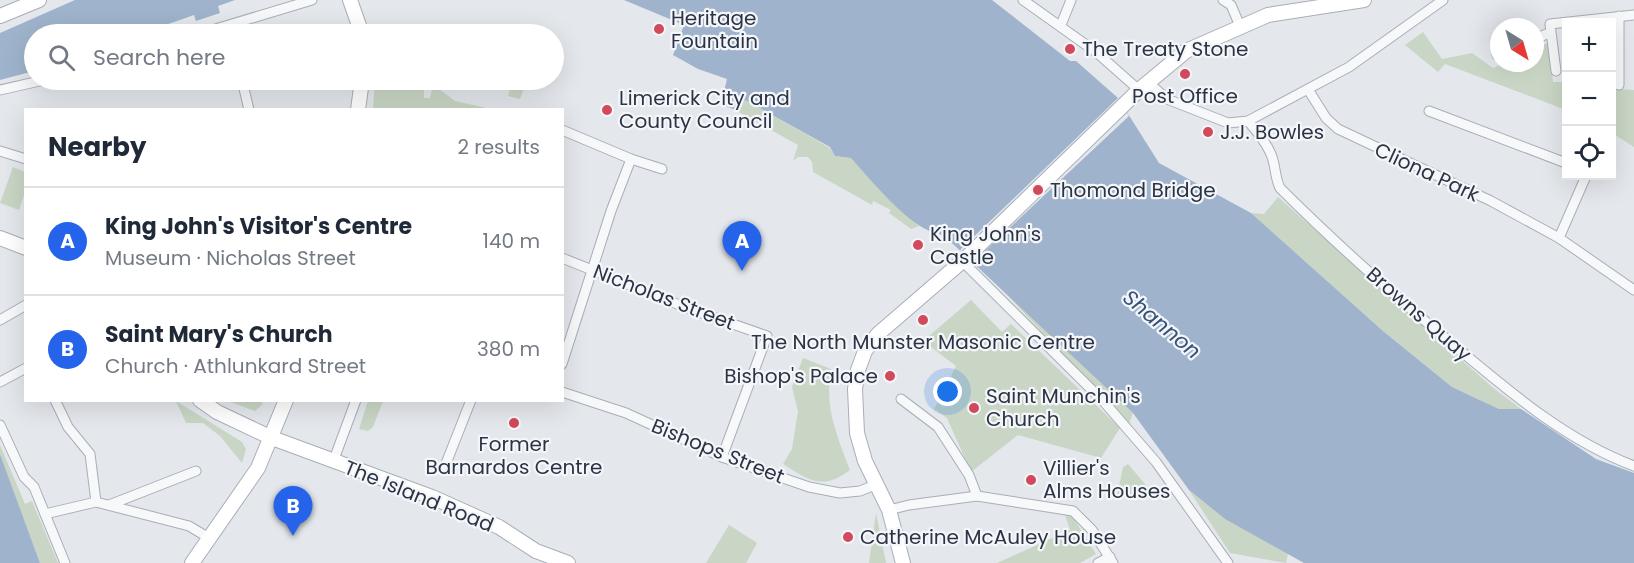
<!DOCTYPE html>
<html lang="en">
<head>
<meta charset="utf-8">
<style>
  body { margin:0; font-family:Poppins,sans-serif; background:#f6f6f7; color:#1f2937 }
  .controls { position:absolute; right:18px; top:18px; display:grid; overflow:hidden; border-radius:0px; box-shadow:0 6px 24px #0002 }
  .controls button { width:54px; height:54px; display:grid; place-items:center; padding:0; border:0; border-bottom:2px solid #e0e1e3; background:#fff; color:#1f2937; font:30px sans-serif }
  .compass { position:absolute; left:1490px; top:18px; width:54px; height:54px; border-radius:50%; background:#fff; box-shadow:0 6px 24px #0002; rotate:143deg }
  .you { position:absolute; left:948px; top:392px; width:21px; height:21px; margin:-15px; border:4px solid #fff; border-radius:50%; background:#1a73e8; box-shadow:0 0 0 9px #1a73e833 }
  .badge { display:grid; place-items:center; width:39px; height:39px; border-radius:50%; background:#2563eb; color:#fff; font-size:20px; font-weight:700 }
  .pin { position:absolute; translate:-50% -50px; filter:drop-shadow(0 2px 3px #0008) }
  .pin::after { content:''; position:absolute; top:32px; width:21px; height:18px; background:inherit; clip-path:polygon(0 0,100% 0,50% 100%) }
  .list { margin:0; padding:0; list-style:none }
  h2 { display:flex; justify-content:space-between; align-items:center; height:78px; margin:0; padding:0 24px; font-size:26px }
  h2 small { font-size:20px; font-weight:400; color:#747a83 }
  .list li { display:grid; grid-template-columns:39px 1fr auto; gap:18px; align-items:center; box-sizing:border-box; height:108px; padding:0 24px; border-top:2px solid #e0e1e3 }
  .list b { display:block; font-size:22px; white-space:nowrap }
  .list p { margin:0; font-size:20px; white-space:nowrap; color:#747a83 }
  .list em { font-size:20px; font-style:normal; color:#747a83 }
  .icon { flex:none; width:33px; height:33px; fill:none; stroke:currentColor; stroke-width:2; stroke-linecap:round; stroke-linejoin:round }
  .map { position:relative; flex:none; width:1634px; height:563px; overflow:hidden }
  .search { position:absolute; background:#fff; box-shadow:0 6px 24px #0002; left:24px; top:24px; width:540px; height:66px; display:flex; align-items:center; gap:15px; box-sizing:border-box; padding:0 21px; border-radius:33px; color:#747a83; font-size:22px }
  .panel { position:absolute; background:#fff; box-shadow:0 6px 24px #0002; left:24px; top:108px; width:540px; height:294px; border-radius:0px }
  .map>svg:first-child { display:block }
</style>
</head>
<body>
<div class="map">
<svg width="1634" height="563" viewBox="0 0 1634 563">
  <rect width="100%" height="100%" fill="#e4e7ec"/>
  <g fill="#c9d6c5">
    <polygon points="426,25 484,29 502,34 373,34 373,30"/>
    <polygon points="1423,32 1442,59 1472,53 1493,68 1504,63 1535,63 1535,51 1538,49 1539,43 1549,45 1553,82 1566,82 1566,110 1445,64 1438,72 1405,45"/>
    <polygon points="511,80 527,80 520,99 508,96 513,80"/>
    <polygon points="375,82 424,87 424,98 430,98 432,89 439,89 455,101 491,109 373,109"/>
    <polygon points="1612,89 1634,90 1634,147 1612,133"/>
    <path d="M745,100l85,48 5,8 16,2c22,24 43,46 68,68l-8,3 -22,-16 2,-3 -18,-9 -1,4 -59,-33 -1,-10 -4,-5h-10l-5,4 5,-16 -63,-35z"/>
    <polygon points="13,167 25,172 25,192 19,210 0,203"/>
    <polygon points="1278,197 1492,387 1521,409 1499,409 1452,387 1383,331 1251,213 1264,214"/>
    <polygon points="994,281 1133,413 1129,424 1128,424"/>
    <polygon points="971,300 1002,332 1011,324 1120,428 1101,458 1018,435 971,472 947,418 934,409 956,366 923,341"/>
    <path d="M803,358l28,11c-7,37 6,67 19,101 -27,21 -42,10 -67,-6l9,-15 6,-38 -6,-24z"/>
    <polygon points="176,401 242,442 246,449 242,463 220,436 203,423 186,423"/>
    <polygon points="228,401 260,401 263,404 255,411"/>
    <polygon points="368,401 383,401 373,427 368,431 359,429"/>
    <polygon points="0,445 25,504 32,501 58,563 40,563 0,454"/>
    <polygon points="1128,464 1150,490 1116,500 1123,467"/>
    <polygon points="1189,490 1225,519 1288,553 1286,563 1230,553"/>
    <polygon points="876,513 886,563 869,563"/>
    <polygon points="1065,515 1072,516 1096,554 1080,563 997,563 1070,530"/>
    <polygon points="729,525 757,543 746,563 706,563"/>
  </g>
  <g fill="#9fb4cc">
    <polygon points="75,0 235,0 218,6 220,13 196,21 194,15 140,34 34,34 34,71 0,80 0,33"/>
    <path d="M624,0h368l78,61h6l42,37 41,65 92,50 132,118 69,56 47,22h22l75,50 38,14v90h-330l-79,-44 -36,-29 -56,-77 -180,-169 -16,-12 -2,1c-28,-8 -64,-53 -84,-75l-16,-2 -5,-9 -85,-47 -10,10 -14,-6 6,-25 -29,-10 -25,-14 11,-30z"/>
    <polygon points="0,454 40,563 0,563"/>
  </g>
  <polygon fill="#e4e7ec" points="1118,98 1129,116 973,262 960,250"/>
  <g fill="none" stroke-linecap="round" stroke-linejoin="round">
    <defs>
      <g id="street">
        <polyline points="1023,0 1096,52 1139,90"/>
        <polyline points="1223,0 1231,5 1240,26"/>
        <polyline points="1619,16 1619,85"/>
        <polyline points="1061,25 1071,0"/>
        <polyline points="199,34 312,0"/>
        <polyline points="1535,39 1549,33"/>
        <polyline points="1497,55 1499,54"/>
        <polyline points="1556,71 1550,24 1634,15"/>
        <polyline points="242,80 249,110"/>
        <polyline points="1148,82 1167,99 1228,123 1248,121 1349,67 1443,0"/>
        <polyline points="0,90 44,80"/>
        <polyline points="1309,91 1326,118 1338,129 1491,201 1559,238 1634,290"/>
        <polyline points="1429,111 1566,163"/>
        <path d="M1248,121c8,9 17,20 22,31 6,11 4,24 10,36 56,56 116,109 176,159 55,46 111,94 178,119"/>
        <polyline points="562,130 631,159 662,169"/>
        <polyline points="0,151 26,159"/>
        <polyline points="1559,238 1586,176"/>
        <polyline points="562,258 687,308 767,336 722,457"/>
        <polyline points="962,261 1104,402 1156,462 1228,563"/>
        <polyline points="0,320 26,305"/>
        <polyline points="562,364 611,211 631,159"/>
        <polyline points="0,382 26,368"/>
        <polyline points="562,392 626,413 722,457 809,487 840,493 860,491 875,485"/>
        <polyline points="901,399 938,427 969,475 977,496"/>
        <polyline points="55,400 68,427 90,454 96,502"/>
        <polyline points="0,425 24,477 34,487 65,563"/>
        <polyline points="333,462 356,400"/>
        <polyline points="445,466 471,400"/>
        <polyline points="109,505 196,471"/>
        <polyline points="889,510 909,505 977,496 1073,511 1092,530 1113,563"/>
        <polyline points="45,514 96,502 189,526 209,538"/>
        <polyline points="1098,563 1110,557"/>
      </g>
      <g id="secondary">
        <polyline points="350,0 362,34"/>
        <polyline points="0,16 39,0"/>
        <polyline points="358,110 362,80"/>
        <polyline points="0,238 26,248"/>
        <polyline points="200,400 217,412 272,438 432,497 499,527 536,551 568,563"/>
        <polyline points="192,563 258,468 286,400"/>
        <polyline points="903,563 889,510 865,461 857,433 855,389 858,370 865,351 878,334 966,258 1139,90 1186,51 1268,15 1364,0"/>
      </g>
    </defs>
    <use href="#street" stroke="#a9aeb7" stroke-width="11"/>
    <use href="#secondary" stroke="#a9aeb7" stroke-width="16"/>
    <use href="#street" stroke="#f7f8fa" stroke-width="9"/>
    <use href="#secondary" stroke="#fff" stroke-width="14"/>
  </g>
  <g fill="#d1495b" stroke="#f4f6f9" stroke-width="2">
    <circle cx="659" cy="29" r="6"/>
    <circle cx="1070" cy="49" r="6"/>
    <circle cx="1185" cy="74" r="6"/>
    <circle cx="607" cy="110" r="6"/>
    <circle cx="1208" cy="132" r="6"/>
    <circle cx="1038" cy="190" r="6"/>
    <circle cx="918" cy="245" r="6"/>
    <circle cx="923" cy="320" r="6"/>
    <circle cx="890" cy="376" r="6"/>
    <circle cx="974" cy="408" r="6"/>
    <circle cx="514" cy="423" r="6"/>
    <circle cx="1031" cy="480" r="6"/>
    <circle cx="848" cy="537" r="6"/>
  </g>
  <g text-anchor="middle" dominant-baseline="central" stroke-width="4.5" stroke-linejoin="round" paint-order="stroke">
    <g font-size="20" fill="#2b3445" stroke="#f4f6f9" text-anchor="start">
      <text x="671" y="18">Heritage<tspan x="671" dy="23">Fountain</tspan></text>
      <text x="1082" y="49">The Treaty Stone</text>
      <text x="1185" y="96" text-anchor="middle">Post Office</text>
      <text x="619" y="98">Limerick City and<tspan x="619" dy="23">County Council</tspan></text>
      <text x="1220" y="132">J.J. Bowles</text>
      <text x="1050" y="190">Thomond Bridge</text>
      <text x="930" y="234">King John's<tspan x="930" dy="23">Castle</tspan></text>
      <text x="923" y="342" text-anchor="middle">The North Munster Masonic Centre</text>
      <text x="878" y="376" text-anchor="end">Bishop's Palace</text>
      <text x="986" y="396">Saint Munchin's<tspan x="986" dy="23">Church</tspan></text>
      <text x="514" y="444" text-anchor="middle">Former<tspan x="514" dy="23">Barnardos Centre</tspan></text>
      <text x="1043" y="468">Villier's<tspan x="1043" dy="23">Alms Houses</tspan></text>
      <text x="860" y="537">Catherine McAuley House</text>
    </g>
    <g font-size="20" fill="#2b3445" stroke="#f4f6f9">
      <text transform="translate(1427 172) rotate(25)">Cliona Park</text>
      <text transform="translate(664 297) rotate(21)">Nicholas Street</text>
      <text transform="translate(1419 314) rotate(41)">Browns Quay</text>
      <text transform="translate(718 451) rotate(22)">Bishops Street</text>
      <text transform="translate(419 496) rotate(22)">The Island Road</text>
    </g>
    <g font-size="21" font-style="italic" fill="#34527a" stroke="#f4f6f9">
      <text transform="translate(1162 324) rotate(40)">Shannon</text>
    </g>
  </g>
</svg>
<div class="controls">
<button>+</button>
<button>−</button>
<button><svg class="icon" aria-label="locate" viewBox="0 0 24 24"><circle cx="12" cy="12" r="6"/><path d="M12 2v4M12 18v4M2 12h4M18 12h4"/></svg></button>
</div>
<svg class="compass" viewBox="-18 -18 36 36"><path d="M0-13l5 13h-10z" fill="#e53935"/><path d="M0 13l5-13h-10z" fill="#747a83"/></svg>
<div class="you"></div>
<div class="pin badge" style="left:742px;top:271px">A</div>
<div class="pin badge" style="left:293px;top:536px">B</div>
<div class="search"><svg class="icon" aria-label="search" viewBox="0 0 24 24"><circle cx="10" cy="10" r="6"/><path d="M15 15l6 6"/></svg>Search here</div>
<section class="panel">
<h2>Nearby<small>2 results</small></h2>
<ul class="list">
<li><span class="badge">A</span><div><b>King John's Visitor's Centre</b><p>Museum · Nicholas Street</p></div><em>140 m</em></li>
<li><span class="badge">B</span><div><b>Saint Mary's Church</b><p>Church · Athlunkard Street</p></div><em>380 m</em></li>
</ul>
</section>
</div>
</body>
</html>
